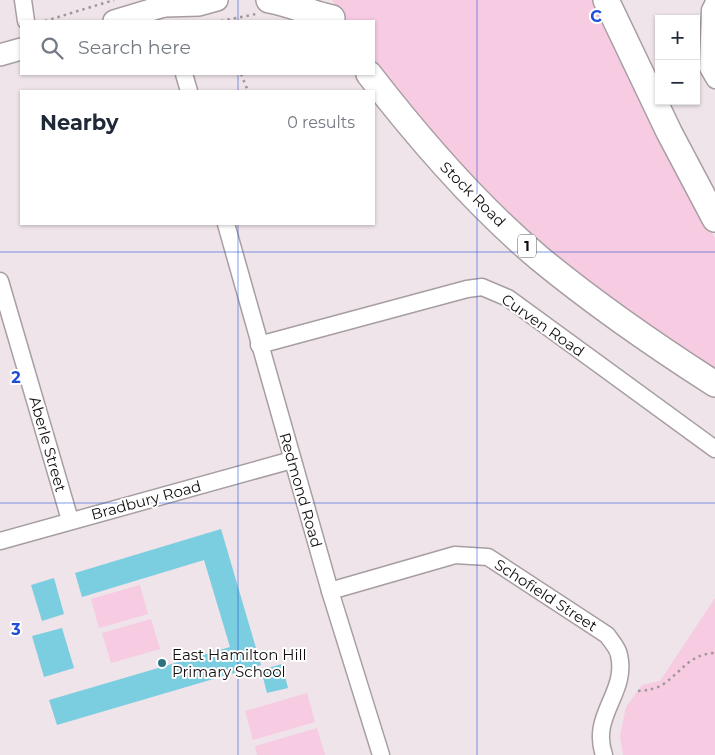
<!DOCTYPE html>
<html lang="en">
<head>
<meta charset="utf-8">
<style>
  body { margin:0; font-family:Montserrat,sans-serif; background:#f6f6f7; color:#1f2937 }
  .controls { position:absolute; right:15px; top:15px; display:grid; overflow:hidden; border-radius:0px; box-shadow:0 1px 4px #0004 }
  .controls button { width:45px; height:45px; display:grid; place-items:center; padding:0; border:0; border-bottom:1px solid #e0e1e3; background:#fff; color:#1f2937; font:25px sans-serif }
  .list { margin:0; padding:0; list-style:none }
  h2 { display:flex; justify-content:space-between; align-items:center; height:65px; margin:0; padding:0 20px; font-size:21px }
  h2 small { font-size:16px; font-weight:400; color:#747a83 }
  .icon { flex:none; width:28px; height:28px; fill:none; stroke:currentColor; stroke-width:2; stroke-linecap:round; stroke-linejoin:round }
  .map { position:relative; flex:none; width:715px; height:755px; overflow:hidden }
  .search { position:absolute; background:#fff; box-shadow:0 1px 4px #0004; left:20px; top:20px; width:355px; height:55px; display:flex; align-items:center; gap:12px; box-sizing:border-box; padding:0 18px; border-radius:0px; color:#747a83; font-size:19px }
  .panel { position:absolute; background:#fff; box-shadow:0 1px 4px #0004; left:20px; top:90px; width:355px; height:135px; border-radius:0px }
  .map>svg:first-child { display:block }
</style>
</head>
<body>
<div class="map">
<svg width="715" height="755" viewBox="0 0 715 755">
  <rect width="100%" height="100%" fill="#eee4e9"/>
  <g fill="#f7cbe2">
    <polygon points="332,0 593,0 697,209 715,238 715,370 630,313 572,271 529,234 462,169 382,75 374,62 374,21 346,21"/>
    <polygon points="140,585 148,614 99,628 91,599"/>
    <polygon points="715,598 715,755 623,755 620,736 626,707 642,685 660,681"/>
    <polygon points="151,619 160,649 111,663 102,633"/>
    <polygon points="307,693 315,722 253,740 245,711"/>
    <polygon points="317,728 325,755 257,755 255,746"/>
  </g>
  <g fill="#7bcde0">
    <polygon points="221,529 261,665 57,725 49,700 230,647 204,560 82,597 75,573"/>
    <polygon points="54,578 64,614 42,621 31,585"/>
    <polygon points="62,628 74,668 44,677 32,636"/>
    <polygon points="282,664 288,688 267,693 261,670"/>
  </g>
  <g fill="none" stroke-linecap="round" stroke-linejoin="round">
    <defs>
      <g id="minor">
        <polyline points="23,0 26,21"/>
        <polyline points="715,0 710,10 708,68 715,80"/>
        <polyline points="184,74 189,91"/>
        <polyline points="226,224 330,591 381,755"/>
        <polyline points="0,281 70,520"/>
        <polyline points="259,345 467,289 482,287 508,298 715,449"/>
        <polyline points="0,541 292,460"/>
        <path d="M330,591l125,-36 33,2 119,78c4,6 11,13 12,20 9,38 -29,60 -15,100"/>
      </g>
      <g id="major">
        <polyline points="164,6 199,5 217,0"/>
        <polyline points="114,21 164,6 174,0"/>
        <polyline points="0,55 21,49"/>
      </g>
      <g id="highway">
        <path d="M269,0c22,4 41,13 63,18"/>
        <polyline points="606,0 669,132 715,219"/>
        <path d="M369,74c51,66 106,130 170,184 56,46 115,87 176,126"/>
      </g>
    </defs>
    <use href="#minor" stroke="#a79ea2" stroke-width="19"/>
    <use href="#major" stroke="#a79ea2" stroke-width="24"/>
    <use href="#highway" stroke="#a79ea2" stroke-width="28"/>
    <g stroke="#9f979b" stroke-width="2.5" stroke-dasharray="2.5 4" stroke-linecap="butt">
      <polyline points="45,21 114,0"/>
      <polyline points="221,21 256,14"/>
      <polyline points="241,74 248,91"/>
      <path d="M638,691c10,-1 19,-2 27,-8 18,-13 25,-29 50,-30"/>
    </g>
    <use href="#minor" stroke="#fff" stroke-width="16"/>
    <use href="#major" stroke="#fff" stroke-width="21"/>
    <use href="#highway" stroke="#fff" stroke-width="25"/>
  </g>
  <path fill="none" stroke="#1d4ed8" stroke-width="1" stroke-opacity="0.55" d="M238,0v21M477,0v755M238,74v17M238,224v531M0,252h715M0,503h715"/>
  <circle fill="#2e7281" stroke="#fff" stroke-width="2" cx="162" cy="663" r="5"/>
  <g text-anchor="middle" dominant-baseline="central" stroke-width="4" stroke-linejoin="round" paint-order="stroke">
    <rect fill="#fff" stroke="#5a5758" stroke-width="1" x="518" y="234.5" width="18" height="23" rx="4"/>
    <g font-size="14" font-weight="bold" fill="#130f11">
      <text x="527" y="246">1</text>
    </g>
    <g font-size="15" fill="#130f11" stroke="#fff">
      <text transform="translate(473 194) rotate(45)">Stock Road</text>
      <text transform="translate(543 325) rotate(35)">Curven Road</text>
      <text transform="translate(48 444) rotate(74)">Aberle Street</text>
      <text transform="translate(301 490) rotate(74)">Redmond Road</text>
      <text transform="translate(146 500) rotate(-15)">Bradbury Road</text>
      <text transform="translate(546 595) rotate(33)">Schofield Street</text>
    </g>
    <g font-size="15" fill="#130f11" stroke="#fff" text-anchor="start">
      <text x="172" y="654">East Hamilton Hill<tspan x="172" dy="17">Primary School</tspan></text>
    </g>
  </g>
  <g font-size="16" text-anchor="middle" font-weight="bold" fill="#1d4ed8" stroke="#fff" stroke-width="4" stroke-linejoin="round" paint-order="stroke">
    <text x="596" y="22">C</text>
    <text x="16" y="383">2</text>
    <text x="16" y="635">3</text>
  </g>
</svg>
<div class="controls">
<button>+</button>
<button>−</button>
</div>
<div class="search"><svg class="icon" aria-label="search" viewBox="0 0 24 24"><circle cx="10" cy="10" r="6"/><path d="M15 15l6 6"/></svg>Search here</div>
<section class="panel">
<h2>Nearby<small>0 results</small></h2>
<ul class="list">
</ul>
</section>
</div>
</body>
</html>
